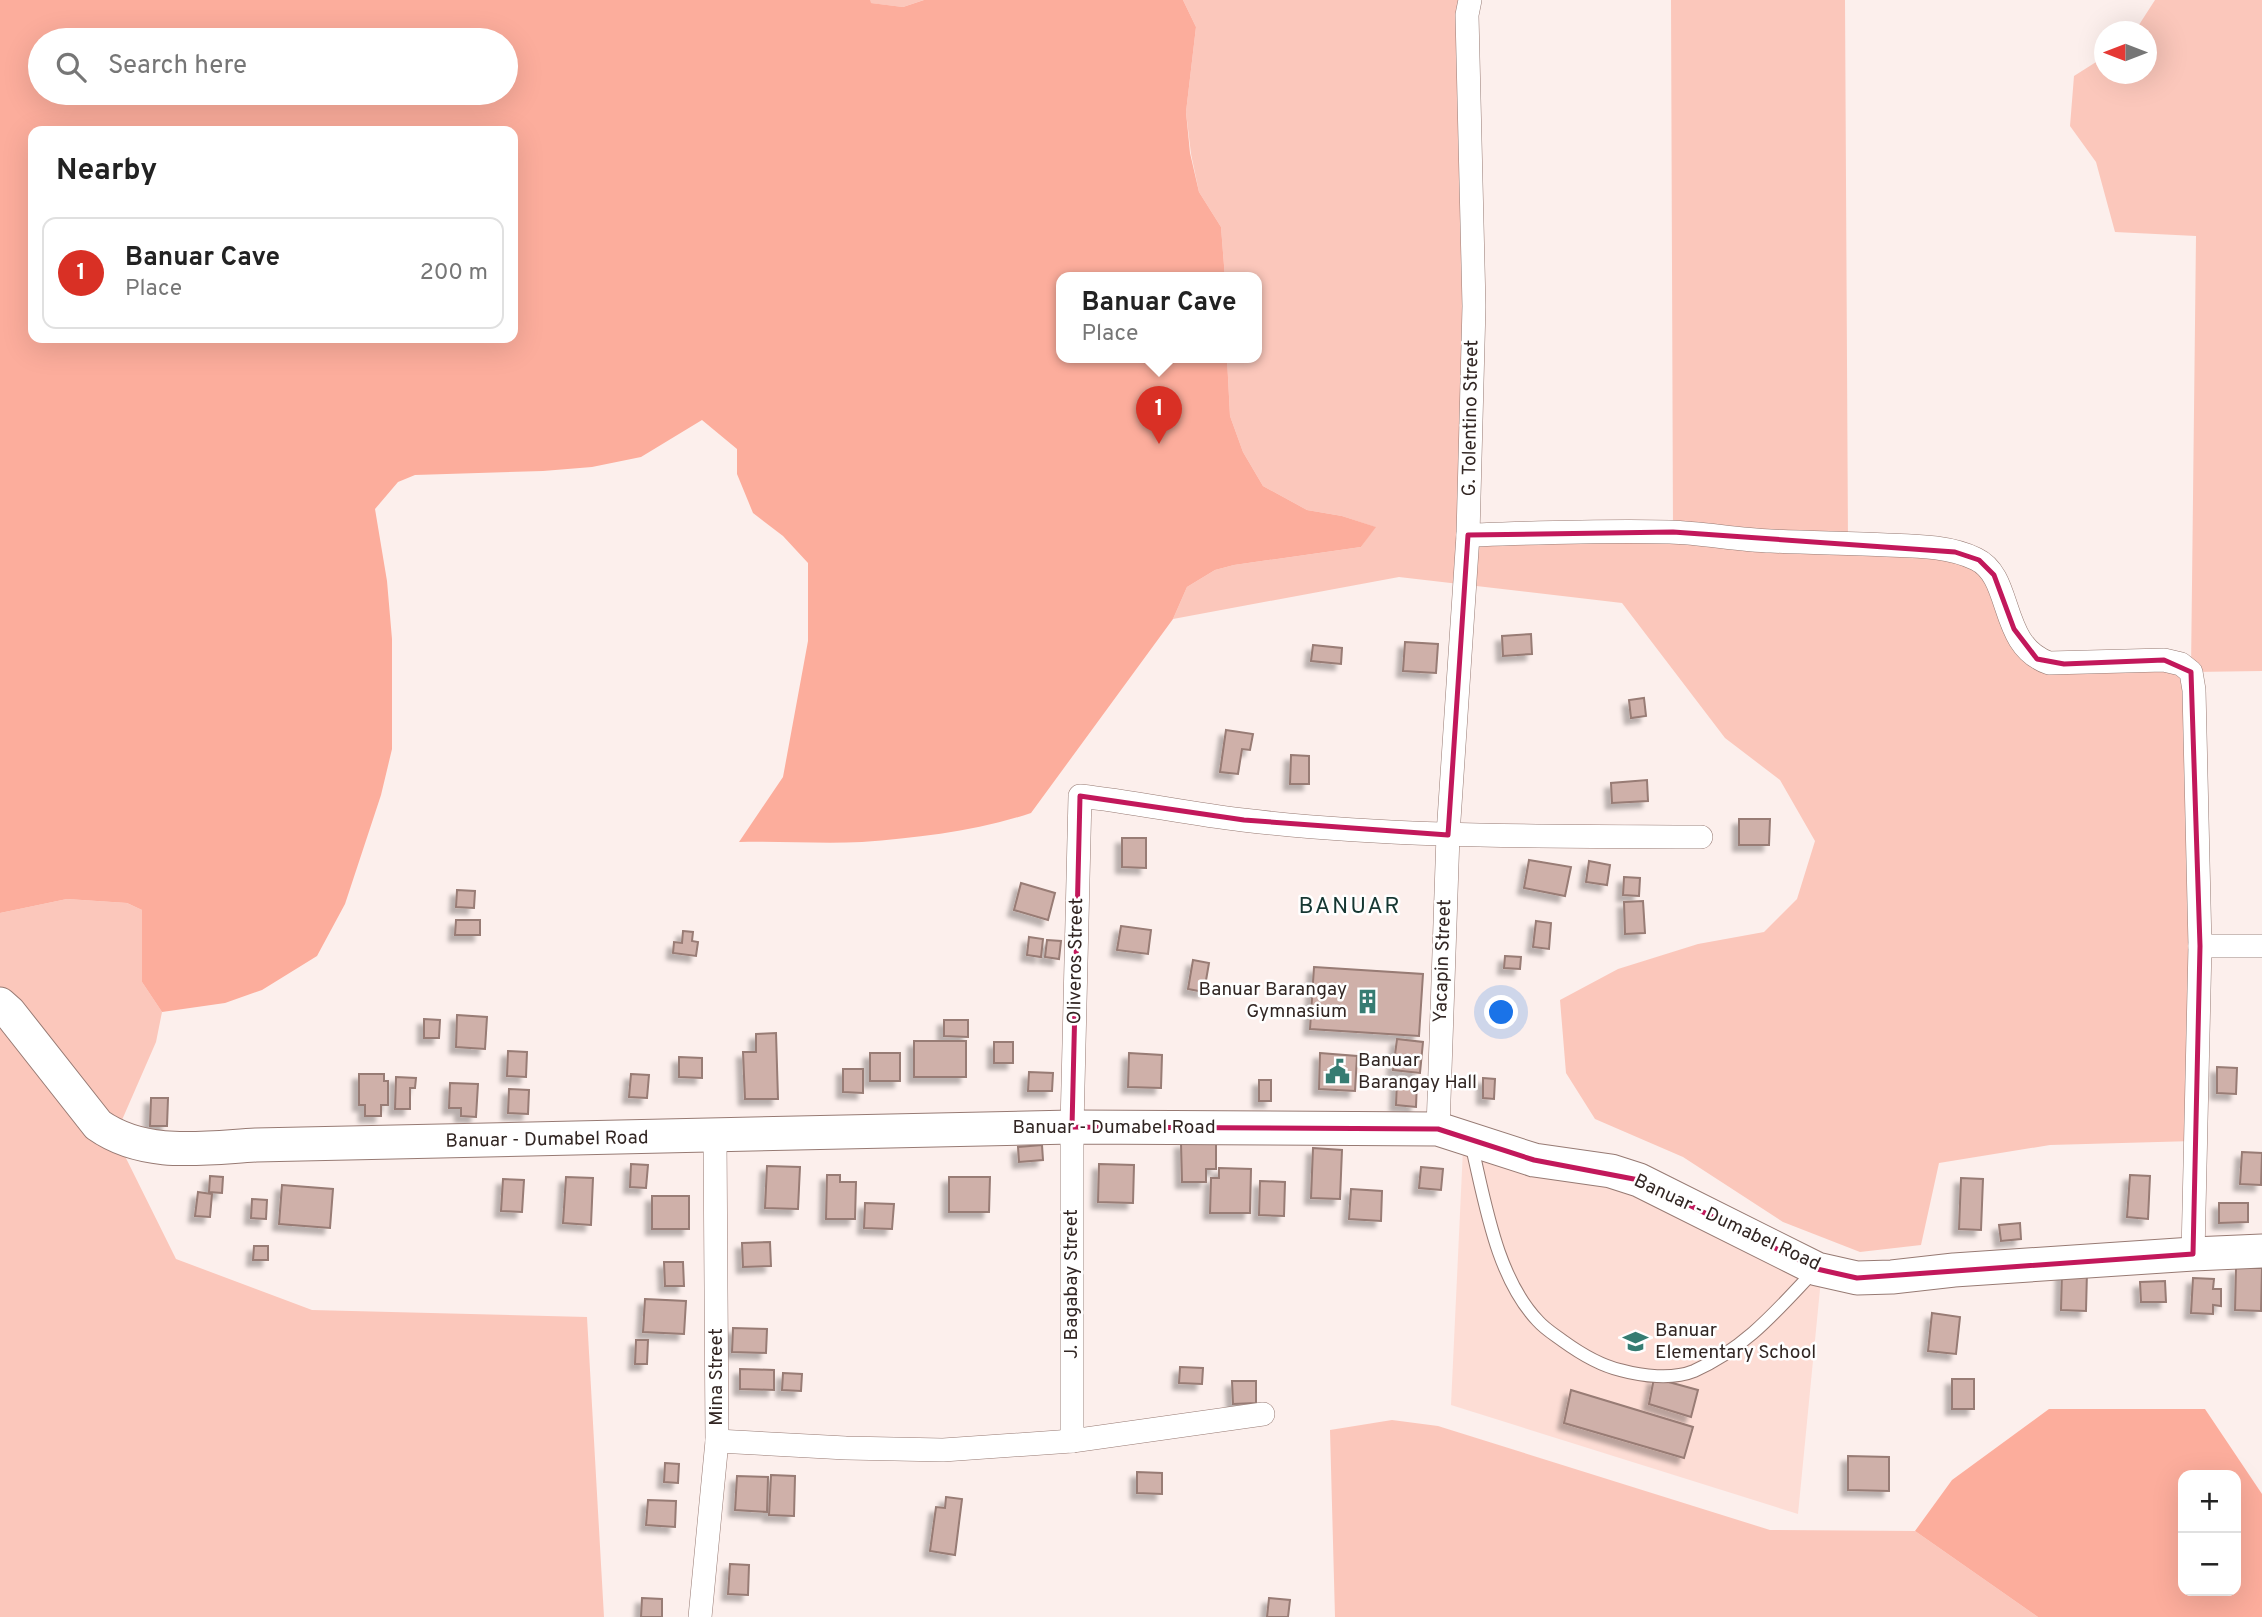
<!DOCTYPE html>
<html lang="en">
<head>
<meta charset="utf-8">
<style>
  body { margin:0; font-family:Overpass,sans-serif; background:#f2f2f2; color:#222 }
  .controls { position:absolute; right:21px; bottom:21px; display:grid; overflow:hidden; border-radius:14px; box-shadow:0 7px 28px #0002 }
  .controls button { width:63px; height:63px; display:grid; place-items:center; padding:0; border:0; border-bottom:2px solid #e0e0e0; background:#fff; color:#222; font:35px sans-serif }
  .compass { position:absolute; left:2094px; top:21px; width:63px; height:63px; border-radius:50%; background:#fff; box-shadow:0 7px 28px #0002; rotate:270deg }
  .you { position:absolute; left:1502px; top:1013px; width:24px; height:24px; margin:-18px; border:5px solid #fff; border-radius:50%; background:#1a73e8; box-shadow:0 0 0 10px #1a73e833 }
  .badge { display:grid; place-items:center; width:46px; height:46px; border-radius:50%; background:#d93025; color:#fff; font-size:23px; font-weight:700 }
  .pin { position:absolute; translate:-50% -58px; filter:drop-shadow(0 2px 4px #0008) }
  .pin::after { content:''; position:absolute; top:37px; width:24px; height:21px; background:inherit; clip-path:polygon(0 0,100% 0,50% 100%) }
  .popup { position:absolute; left:1056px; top:272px; width:206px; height:91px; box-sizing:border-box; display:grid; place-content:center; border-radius:14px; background:#fff; filter:drop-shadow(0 2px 5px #0005); font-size:23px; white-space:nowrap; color:#767676 }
  .popup b { font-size:26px; color:#222 }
  .popup::after { content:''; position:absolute; left:50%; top:100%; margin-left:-14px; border:14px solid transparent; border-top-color:#fff }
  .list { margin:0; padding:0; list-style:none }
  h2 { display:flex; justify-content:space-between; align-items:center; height:91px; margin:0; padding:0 28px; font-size:30px }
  h2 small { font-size:23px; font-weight:400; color:#767676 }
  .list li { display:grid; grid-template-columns:46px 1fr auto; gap:21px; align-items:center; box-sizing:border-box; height:112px; margin:0 14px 14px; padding:0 14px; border:2px solid #e0e0e0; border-radius:14px }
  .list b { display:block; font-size:26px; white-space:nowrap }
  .list p { margin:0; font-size:23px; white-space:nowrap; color:#767676 }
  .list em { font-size:23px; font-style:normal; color:#767676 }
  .icon { flex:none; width:38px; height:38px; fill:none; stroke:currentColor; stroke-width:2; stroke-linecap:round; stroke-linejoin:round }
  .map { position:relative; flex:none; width:2262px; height:1617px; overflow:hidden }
  .search { position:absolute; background:#fff; box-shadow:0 7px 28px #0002; left:28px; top:28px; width:490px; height:77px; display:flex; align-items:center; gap:18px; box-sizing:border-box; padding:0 24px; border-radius:38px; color:#767676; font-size:26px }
  .panel { position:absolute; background:#fff; box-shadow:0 7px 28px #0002; left:28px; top:126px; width:490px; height:217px; border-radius:14px }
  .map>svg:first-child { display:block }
</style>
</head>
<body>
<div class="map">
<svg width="2262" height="1617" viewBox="0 0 2262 1617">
  <defs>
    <filter id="shadow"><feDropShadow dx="-6" dy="6" stdDeviation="2" flood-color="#0004"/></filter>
  </defs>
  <rect width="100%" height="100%" fill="#fcefec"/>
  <polygon fill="#fdddd5" points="1464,1128 1643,1190 1821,1279 1798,1514 1451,1405"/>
  <g fill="#fbc7bb">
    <polygon points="870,0 924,0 903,7 870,3"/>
    <polygon points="1183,0 1470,0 1468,535 1673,532 1671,0 1845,0 1848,543 1979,560 2028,651 2191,672 2196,236 2115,232 2096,162 2070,126 2074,76 2104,57 2104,74 2146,74 2146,32 2135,31 2155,0 2262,0 2262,671 2192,672 2194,1141 2050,1145 1939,1163 1921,1245 1860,1252 1783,1222 1683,1157 1595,1119 1566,1073 1560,1000 1618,969 1698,944 1764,932 1797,899 1815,841 1780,780 1725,738 1622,603 1399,577 1173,619 1187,587 1215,570 1234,565 1361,547 1375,527 1342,516 1307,510 1263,486 1243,452 1230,416 1227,358 1257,358 1257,278 1225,278 1221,227 1199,192 1191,154 1186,112 1196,27"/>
    <polygon points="67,899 127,903 142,910 142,982 162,1012 156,1042 115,1136 176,1259 312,1310 587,1317 604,1617 0,1617 0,913"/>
    <polygon points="1392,1420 1438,1426 1770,1530 1915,1531 2038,1617 1335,1617 1330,1430"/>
  </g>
  <g fill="#fcad9c" fill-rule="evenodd">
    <path d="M0,0h870l1,3 32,4 21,-7h259l13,27 -10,85 4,41 9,39 22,35 4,51h-164v80h166l3,58 13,36 20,34 44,24 35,6 34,11 -15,20 -127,18 -19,5 -28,17 -14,32 -142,194c-54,18 -113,25 -169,29 -40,2 -82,-1 -123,0l44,-65 25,-136v-78l-25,-27 -30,-23 -16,-39v-25l-35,-29 -61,37 -49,10 -49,4 -128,4 -17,7 -23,27 12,72 5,58v110l-11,46 -36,109 -28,52 -55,34 -37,13 -63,9 -20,-30v-72l-15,-7 -60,-4 -67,14zM40,40h466v53h-466zM33,131h480v207h-480z"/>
    <path d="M2049,1409h156l57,85v123h-224l-123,-86 37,-51zM2183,1475h53v116h-53z"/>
  </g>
  <g fill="#cfb0a9" stroke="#987b74" stroke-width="2" filter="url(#shadow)">
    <polygon points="1531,634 1532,654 1503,656 1502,636"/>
    <polygon points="1405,642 1438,644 1436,673 1403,671"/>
    <polygon points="1313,645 1342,648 1341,664 1311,661"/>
    <polygon points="1644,698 1646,716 1631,718 1629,700"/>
    <polygon points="1226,730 1253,734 1250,750 1242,749 1238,774 1220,772"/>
    <polygon points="1291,755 1309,756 1309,784 1290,784"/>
    <polygon points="1647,780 1648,801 1612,803 1611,783"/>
    <polygon points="1739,819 1770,819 1769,845 1739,845"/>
    <polygon points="1122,838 1146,838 1146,868 1122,867"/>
    <polygon points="1529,860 1571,867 1565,896 1524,888"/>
    <polygon points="1589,861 1610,865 1607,885 1586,882"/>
    <polygon points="1624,877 1640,878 1639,896 1623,895"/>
    <polygon points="1021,883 1055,893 1048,920 1014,910"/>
    <polygon points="457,890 475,891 474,908 456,907"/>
    <polygon points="1643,901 1645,933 1625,934 1624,902"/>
    <polygon points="456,920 480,920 480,935 455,935"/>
    <polygon points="1536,921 1551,923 1549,949 1533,947"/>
    <polygon points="1121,926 1151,930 1148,954 1117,950"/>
    <polygon points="683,931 693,932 692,941 698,942 696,956 673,953 674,942 682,943"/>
    <polygon points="1029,937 1043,939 1041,957 1027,955"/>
    <polygon points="1047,940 1061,941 1059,959 1045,957"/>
    <polygon points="1505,956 1521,957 1520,969 1504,968"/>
    <polygon points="1193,960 1209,963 1204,992 1188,989"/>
    <polygon points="1314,967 1423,974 1419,1036 1310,1029"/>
    <polygon points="457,1015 487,1017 485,1049 456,1047"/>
    <polygon points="424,1019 440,1020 439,1038 424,1038"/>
    <polygon points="944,1020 968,1020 968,1037 944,1036"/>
    <polygon points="776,1033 778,1099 745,1099 743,1052 756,1052 756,1034"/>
    <polygon points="1397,1039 1423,1042 1420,1073 1393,1070"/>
    <rect x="914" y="1041" width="52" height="36"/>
    <rect x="994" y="1042" width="19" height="21"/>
    <polygon points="508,1051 527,1052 526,1077 507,1076"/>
    <rect x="870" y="1053" width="30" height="28"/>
    <polygon points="1129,1053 1162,1055 1161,1088 1128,1087"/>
    <polygon points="1320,1053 1357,1056 1355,1091 1319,1089"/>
    <polygon points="679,1057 702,1058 702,1078 679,1077"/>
    <polygon points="2217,1067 2237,1068 2236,1094 2217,1093"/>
    <polygon points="843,1069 863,1069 863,1093 843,1092"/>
    <polygon points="1029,1072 1053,1073 1052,1091 1028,1091"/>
    <polygon points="359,1074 384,1074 384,1081 388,1081 388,1105 381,1105 381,1116 365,1116 365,1105 359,1105"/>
    <polygon points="631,1074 649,1075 647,1098 629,1097"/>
    <polygon points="396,1077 416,1078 415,1088 410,1088 410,1109 395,1109"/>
    <polygon points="1483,1078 1495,1079 1494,1099 1483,1098"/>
    <rect x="1259" y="1080" width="12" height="21"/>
    <polygon points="1397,1080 1417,1081 1416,1107 1396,1105"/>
    <polygon points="450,1083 478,1084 476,1117 461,1116 461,1108 449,1108"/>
    <polygon points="509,1089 529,1090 528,1114 508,1113"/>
    <polygon points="151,1098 168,1098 167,1126 150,1126"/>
    <polygon points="1216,1142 1216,1169 1206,1169 1206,1182 1182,1182 1181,1143"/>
    <polygon points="1042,1145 1043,1160 1019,1162 1018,1147"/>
    <polygon points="1313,1148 1342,1150 1340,1199 1311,1198"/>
    <polygon points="2242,1152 2262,1153 2261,1185 2240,1184"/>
    <polygon points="631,1164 648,1165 646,1188 630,1187"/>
    <polygon points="1099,1164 1134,1165 1133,1203 1098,1202"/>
    <polygon points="767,1166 800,1167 798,1209 765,1208"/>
    <polygon points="1421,1167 1443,1169 1441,1190 1419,1188"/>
    <polygon points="1219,1168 1251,1169 1250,1213 1210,1213 1211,1178 1219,1178"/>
    <polygon points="827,1175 840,1175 840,1182 856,1182 855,1219 826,1219"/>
    <polygon points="2130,1175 2150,1176 2148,1219 2127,1217"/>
    <polygon points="210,1176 223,1177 222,1193 209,1192"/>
    <polygon points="566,1177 593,1178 591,1225 563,1223"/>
    <polygon points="949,1177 990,1177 989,1212 949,1212"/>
    <polygon points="1961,1178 1983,1179 1981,1230 1959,1229"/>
    <polygon points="503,1179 524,1180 522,1212 501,1211"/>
    <polygon points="1260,1181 1285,1182 1284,1216 1259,1215"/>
    <polygon points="282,1185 333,1189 330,1228 279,1224"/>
    <polygon points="1351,1189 1382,1191 1381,1221 1349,1219"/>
    <polygon points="198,1192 212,1194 210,1217 195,1216"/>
    <rect x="652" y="1196" width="37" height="33"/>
    <polygon points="252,1199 267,1200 266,1219 251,1218"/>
    <polygon points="865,1203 894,1204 892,1229 864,1228"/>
    <polygon points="2219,1203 2248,1203 2248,1222 2219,1223"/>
    <polygon points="2020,1223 2021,1239 2001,1241 1999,1225"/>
    <polygon points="770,1242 771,1266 743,1267 742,1243"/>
    <polygon points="254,1246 268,1246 268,1260 253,1260"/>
    <polygon points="664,1262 683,1262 684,1286 665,1286"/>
    <polygon points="2236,1268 2262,1268 2261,1311 2235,1310"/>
    <polygon points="2062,1271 2087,1271 2086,1311 2061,1310"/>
    <polygon points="2193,1278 2214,1279 2213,1289 2221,1289 2221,1306 2213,1305 2213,1314 2191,1313"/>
    <polygon points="2165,1281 2166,1302 2141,1302 2140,1282"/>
    <polygon points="645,1299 686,1301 684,1334 643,1332"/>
    <polygon points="1932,1313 1960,1317 1956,1354 1928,1351"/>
    <polygon points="733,1328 767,1329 766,1353 732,1352"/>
    <polygon points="636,1340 648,1340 647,1364 635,1364"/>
    <polygon points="1180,1367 1203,1368 1202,1384 1179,1383"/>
    <polygon points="740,1369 774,1370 774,1390 740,1389"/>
    <polygon points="783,1373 802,1374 801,1391 782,1390"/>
    <polygon points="1654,1378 1698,1390 1691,1417 1649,1404"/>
    <rect x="1952" y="1379" width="22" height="30"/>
    <polygon points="1232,1381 1256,1381 1256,1403 1233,1404"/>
    <polygon points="1571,1390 1693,1427 1684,1458 1564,1423"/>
    <polygon points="1848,1456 1889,1457 1889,1491 1848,1490"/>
    <polygon points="665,1463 679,1464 678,1483 664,1482"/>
    <polygon points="1137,1472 1162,1473 1162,1494 1137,1493"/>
    <polygon points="771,1475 795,1476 794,1516 769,1515"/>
    <polygon points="737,1476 768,1477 767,1512 735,1510"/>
    <polygon points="946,1497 962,1499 955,1555 930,1551 936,1507 945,1508"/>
    <polygon points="648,1500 676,1501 675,1527 646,1525"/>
    <polygon points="730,1564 749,1565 748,1595 728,1594"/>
    <polygon points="642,1598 662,1599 662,1617 641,1617"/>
    <polygon points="1269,1598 1290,1600 1288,1617 1267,1617"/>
  </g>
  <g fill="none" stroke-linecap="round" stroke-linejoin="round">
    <defs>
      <path id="lane" d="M1471,1143c14,58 25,134 67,178 7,8 17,14 25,20 18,13 36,24 57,29 22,6 52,10 74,1 52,-23 84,-62 122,-102"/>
      <g id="street">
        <path d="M1468,535c68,-2 135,-5 202,-3 34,1 67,8 101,9 39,2 78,2 116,4 30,1 62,1 89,14 38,18 22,86 73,104l115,-3 17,4 10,8 3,18 6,256"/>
        <polyline points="1438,1129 1448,835 1468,535 1474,306 1467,15 1470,0"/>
        <polyline points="2193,1254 2200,946 2262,946"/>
        <polyline points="717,1441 846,1448 943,1450 1072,1441 1263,1414"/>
        <path d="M1072,1441v-314l8,-331c55,6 109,18 163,24 152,18 305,16 458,17"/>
        <polyline points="700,1617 717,1441 715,1136"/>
      </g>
      <path id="secondary" d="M0,1004l9,8 89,113c47,33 105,23 158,20l816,-18 366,2 96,31 77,11 28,9 178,89 40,9 35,-1 62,-7 239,-16 69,-3"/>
    </defs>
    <use href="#lane" stroke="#977a73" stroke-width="14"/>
    <use href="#street" stroke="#977a73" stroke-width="24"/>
    <use href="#secondary" stroke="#977a73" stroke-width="35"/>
    <use href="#lane" stroke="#fff" stroke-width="12"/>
    <use href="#street" stroke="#fff" stroke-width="23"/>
    <use href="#secondary" stroke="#fff" stroke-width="33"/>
  </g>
  <path fill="none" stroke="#c2185b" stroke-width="5" stroke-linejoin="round" d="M1673,532l282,20 24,8 15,15 20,54 23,30 27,5 100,-4 27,12 9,274 -7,308 -336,24 -40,-9 -178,-89 -105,-20 -96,-31 -366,-2 8,-331 164,24 204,15 20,-300z"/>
  <defs>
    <symbol id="building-bare" viewBox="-9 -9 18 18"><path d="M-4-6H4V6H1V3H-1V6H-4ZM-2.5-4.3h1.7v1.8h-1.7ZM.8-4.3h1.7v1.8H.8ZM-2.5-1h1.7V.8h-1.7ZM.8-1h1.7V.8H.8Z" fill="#367c72" stroke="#fff" stroke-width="2.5" paint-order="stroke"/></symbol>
    <symbol id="civic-bare" viewBox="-9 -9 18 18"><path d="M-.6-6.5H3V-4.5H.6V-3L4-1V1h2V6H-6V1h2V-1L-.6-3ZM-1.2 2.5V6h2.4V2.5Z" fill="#367c72" stroke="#fff" stroke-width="2.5" paint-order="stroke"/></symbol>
    <symbol id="school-bare" viewBox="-9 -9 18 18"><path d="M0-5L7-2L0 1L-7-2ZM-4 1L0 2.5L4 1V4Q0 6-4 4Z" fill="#367c72" stroke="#fff" stroke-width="2.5" paint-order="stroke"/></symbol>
  </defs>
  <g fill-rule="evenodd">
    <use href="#building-bare" x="1350" y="984" width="35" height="35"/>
    <use href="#civic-bare" x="1320" y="1054" width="35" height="35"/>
    <use href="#school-bare" x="1618" y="1324" width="35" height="35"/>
  </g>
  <g text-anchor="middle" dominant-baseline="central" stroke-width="5" stroke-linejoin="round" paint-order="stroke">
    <g font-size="19" fill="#322623" stroke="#fff">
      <text transform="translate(1471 418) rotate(-89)">G. Tolentino Street</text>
      <text transform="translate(1076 961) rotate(-89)">Oliveros Street</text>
      <text transform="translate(1443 961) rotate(-88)">Yacapin Street</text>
      <text x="1114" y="1128">Banuar - Dumabel Road</text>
      <text transform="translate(547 1140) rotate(-1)">Banuar - Dumabel Road</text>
      <text transform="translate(1727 1223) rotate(25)">Banuar - Dumabel Road</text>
      <text transform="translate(1072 1284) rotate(-90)">J. Bagabay Street</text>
      <text transform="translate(717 1377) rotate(-90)">Mina Street</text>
    </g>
    <g font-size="19" fill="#322623" stroke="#fff" text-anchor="start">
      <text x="1347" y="990" text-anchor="end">Banuar Barangay<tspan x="1347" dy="22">Gymnasium</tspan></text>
      <text x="1358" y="1061">Banuar<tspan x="1358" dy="22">Barangay Hall</tspan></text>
      <text x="1655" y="1331">Banuar<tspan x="1655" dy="22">Elementary School</tspan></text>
    </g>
    <g font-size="23" letter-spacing="2" fill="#163732" stroke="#fff">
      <text x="1350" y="907">BANUAR</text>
    </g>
  </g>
</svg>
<div class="controls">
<button>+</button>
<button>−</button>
</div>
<svg class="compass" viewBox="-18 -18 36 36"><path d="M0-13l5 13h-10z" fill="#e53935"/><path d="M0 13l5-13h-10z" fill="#767676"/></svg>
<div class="you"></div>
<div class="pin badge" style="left:1159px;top:444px">1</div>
<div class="popup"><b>Banuar Cave</b>Place</div>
<div class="search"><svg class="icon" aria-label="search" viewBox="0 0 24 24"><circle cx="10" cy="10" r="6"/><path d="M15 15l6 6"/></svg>Search here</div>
<section class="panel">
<h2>Nearby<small></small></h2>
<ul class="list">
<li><span class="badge">1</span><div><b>Banuar Cave</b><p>Place</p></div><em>200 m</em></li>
</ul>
</section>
</div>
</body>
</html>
